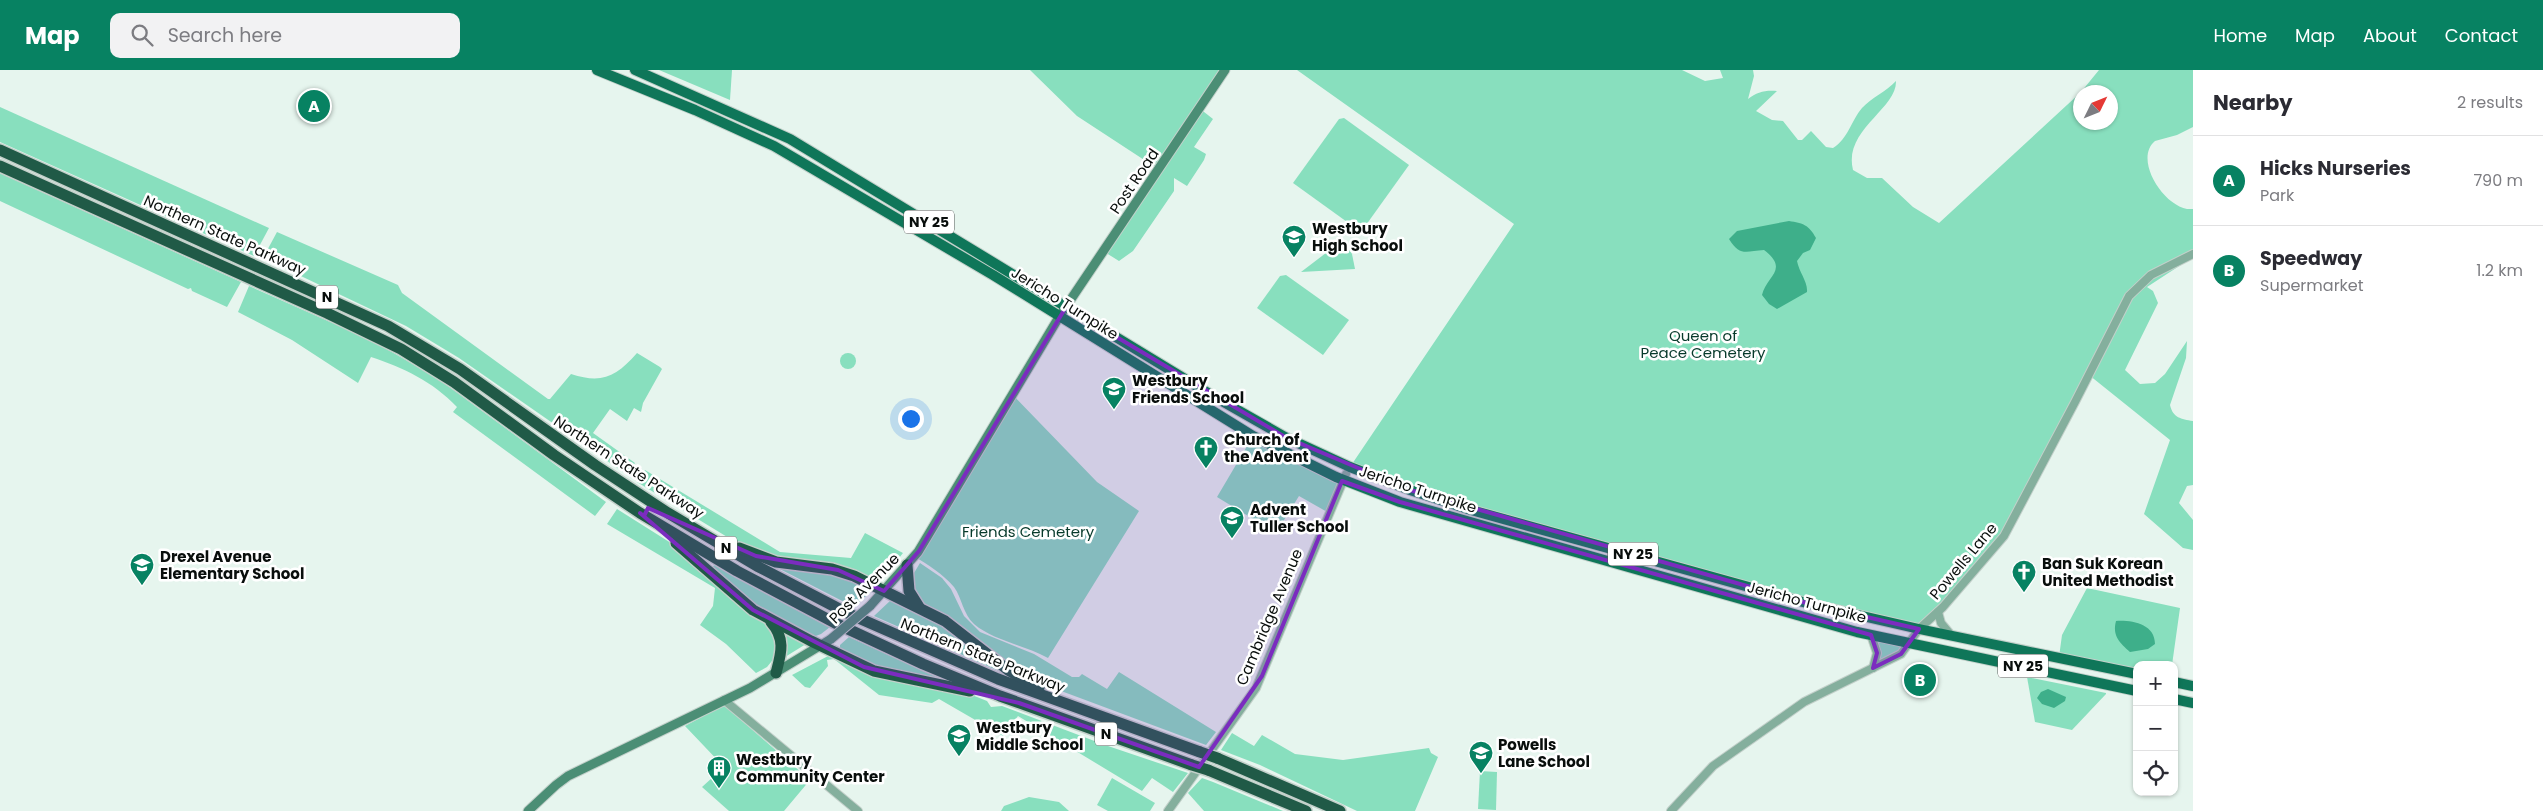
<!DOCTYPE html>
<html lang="en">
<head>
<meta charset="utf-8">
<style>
  body { margin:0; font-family:Poppins,sans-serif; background:#f2f2f3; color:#2b2b33 }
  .controls { position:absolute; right:15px; bottom:15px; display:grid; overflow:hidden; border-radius:10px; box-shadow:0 1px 4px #0004 }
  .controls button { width:45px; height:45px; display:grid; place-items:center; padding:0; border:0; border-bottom:1px solid #e1e1e2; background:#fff; color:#2b2b33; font:25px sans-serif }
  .compass { position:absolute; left:2073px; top:15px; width:45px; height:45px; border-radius:50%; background:#fff; box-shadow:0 1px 4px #0004; rotate:47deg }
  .you { position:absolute; left:910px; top:348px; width:18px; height:18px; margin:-12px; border:4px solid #fff; border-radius:50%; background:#1a73e8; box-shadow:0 0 0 8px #1a73e833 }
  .badge { display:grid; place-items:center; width:32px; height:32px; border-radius:50%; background:#078262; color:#fff; font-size:16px; font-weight:700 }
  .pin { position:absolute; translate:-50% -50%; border:2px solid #fff; box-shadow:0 1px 5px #0006 }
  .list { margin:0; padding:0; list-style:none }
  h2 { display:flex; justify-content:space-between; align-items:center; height:65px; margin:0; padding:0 20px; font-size:21px }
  h2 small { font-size:16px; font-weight:400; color:#7c7c81 }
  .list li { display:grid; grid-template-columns:32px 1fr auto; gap:15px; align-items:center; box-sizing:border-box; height:90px; padding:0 20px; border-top:1px solid #e1e1e2 }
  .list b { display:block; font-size:19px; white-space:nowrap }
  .list p { margin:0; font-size:16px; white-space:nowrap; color:#7c7c81 }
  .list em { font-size:16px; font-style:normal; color:#7c7c81 }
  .icon { flex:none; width:28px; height:28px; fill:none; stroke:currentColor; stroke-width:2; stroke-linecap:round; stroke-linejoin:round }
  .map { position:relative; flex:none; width:2193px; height:741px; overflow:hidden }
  header { display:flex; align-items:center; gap:30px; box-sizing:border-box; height:70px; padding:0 25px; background:#078262; color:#fff }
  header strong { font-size:24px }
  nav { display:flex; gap:28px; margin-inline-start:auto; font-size:18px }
  .search { width:350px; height:45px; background:#f2f2f3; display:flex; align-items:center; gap:12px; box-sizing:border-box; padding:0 18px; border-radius:10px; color:#7c7c81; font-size:19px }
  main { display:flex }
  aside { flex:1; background:#fff }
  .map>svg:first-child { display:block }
</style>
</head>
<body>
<header>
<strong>Map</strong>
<div class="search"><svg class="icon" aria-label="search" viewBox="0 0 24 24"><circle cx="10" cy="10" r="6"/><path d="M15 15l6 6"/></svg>Search here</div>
<nav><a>Home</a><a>Map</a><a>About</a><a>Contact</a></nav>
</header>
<main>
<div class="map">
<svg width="2193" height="741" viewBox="0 0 2193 741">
  <rect width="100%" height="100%" fill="#e6f5ee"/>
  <g fill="#88dfbe">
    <polygon points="659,0 732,0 730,30"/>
    <polygon points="1030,0 1225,0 1199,38 1213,49 1194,77 1206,84 1204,90 1187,116 1174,108 1174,121 1133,181 1119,191 1103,181 1158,99 1077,46"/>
    <path d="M1297,0h385l23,11 18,-3 -3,-8h33l1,6 -6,23c9,-7 17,-9 29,-8l-21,20 16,9 11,1 15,19h4l9,-9 15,16 7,1c15,-9 18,-27 29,-40 10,-11 24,-16 34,-27 1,28 -53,49 -43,89l14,8h15l31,29 26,16 141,-130v29h30v-30h-29l18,-22h94v57l-16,8 -22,6c-23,19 12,71 38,68v48l-46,30 6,4 5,12 -33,67 15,14 15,-1 10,-9 22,-33 -1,17 -16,47c3,13 11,14 23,16v64l-6,1 -8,17 14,17v30l-10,-2 -39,-34 26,-74 -81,-65 -85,161 -85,93 -448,-119 -121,-43 164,-243z"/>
    <polygon points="0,37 269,158 254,186 0,72"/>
    <polygon points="1344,48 1409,95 1361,162 1293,113 1339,49"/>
    <polygon points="0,103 241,212 227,237 192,221 191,218 188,219 0,131"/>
    <path d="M277,162l121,53 4,8 146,106h2l21,-25c31,10 45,3 66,-21l23,14 2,2 -19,34 -2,9 -7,-4 -7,13 -17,-12 -17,24 42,30 -9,11 -167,-116 -53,-32 -143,-68z"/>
    <polygon points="1343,170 1352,184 1355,199 1301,202"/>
    <polygon points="1286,205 1349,250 1323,285 1257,238 1280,206"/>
    <path d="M249,216l122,54 40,23 33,20 162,119 -11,14 -142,-104 4,-5c-25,-26 -53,-39 -86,-50l-13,26 -66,-43 -54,-28z"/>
    <circle cx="848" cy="291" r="8"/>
    <path d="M1012,324l85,88 42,29 -91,147c-23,-13 -54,-17 -74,-34 -11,-10 -12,-26 -20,-37 -11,-13 -26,-22 -40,-31z"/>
    <polygon points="1253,366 1343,410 1329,443 1299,426 1276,463 1217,427"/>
    <polygon points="645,400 780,482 851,488 865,463 903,483 883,508 873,511 776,488 742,476 637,412"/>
    <polygon points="617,439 682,480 774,559 776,586 767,597 756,603 726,574 700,555 713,536 715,518 607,454"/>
    <polygon points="920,493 942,508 951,519 964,546 980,562 1034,584 1072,607 1079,607 1082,604 1107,619 1119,602 1216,662 1206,675 1029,609 922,534 912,517 914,503"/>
    <polygon points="714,495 830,557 821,564 813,567 760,540 712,498"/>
    <polygon points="772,495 834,501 868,518 868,524 854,537"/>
    <polygon points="2087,518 2180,538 2172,595 2137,595 2137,604 2059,587 2062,565"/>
    <polygon points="891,530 927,543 1004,599 1001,602 874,546"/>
    <polygon points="784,562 806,574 785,587"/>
    <polygon points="849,567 939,608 940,609 881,599 840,579 840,575"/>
    <polygon points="1875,569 1905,576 1899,583 1877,594 1880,581"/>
    <polygon points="830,585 967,623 987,631 991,637 1002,636 1105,675 1188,703 1173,722 1152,708 1142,721 1018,646 1003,666 939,629 932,633 879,625 834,589 827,590 828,596 810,618 805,617 792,605"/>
    <polygon points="2027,607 2106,623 2106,624 2072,660 2035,652"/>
    <polygon points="724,635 810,710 784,741 729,741 702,717 724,697 685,656"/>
    <polygon points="1232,663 1254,676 1262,665 1295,684 1343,690 1429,678 1431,683 1438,687 1415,741 1357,741 1260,695 1221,680"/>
    <polygon points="1480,701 1497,702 1496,740 1478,739"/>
    <polygon points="1112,708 1155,733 1150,741 1108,741 1097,735"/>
    <polygon points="1202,708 1213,712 1283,741 1204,741 1188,723"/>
    <polygon points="1029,727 1059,732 1069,741 1001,741 1004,736"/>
  </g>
  <g fill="#3eaf8a">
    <path d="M1789,151c14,2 20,4 27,17l-6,12 -7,3 -6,8c2,11 11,21 10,31l-30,17 -8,-5 -7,-9c4,-19 28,-25 2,-45 -18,1 -24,7 -35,-11l8,-8z"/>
    <path d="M2116,551c16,-1 39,3 39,23l-7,5 -18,3c-10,-9 -18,-16 -14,-31z"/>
    <polygon points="2048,619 2066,627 2065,631 2054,638 2042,634 2037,628 2041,622"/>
  </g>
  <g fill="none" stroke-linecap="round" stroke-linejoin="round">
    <defs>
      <g id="tertiary">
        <polyline points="1938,542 1941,553 1951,565"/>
        <polyline points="1871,565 1877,583 1873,598"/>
        <polyline points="724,630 858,741"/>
        <polyline points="1168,741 1256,618 1346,404"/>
        <polyline points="1671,741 1713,696 1804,632 1901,584 1919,559 1943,537 2004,466 2075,332 2129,226 2151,205 2193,184"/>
      </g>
      <g id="secondary">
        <polyline points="870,536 918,482 1059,247 1225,0"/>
        <polyline points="528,741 556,715 568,706 750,618 831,569"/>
      </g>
      <g id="primary">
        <polyline points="597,0 695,40 774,76 993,205 1253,366 1336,407 1400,432 1857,562 2137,621"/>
        <polyline points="635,0 790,69 1213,326 1285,367 1350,397 1410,420 1471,440 1810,534 1919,559 2137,604"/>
        <polyline points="2174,612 2193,616"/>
        <polyline points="2174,629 2193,633"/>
      </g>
      <g id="motorway">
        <polyline points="0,80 388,256 460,299 595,395 668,443 757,496 847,543 998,609 1200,682"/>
        <polyline points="0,96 327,243 401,279 454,312 554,385 640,443 737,501 835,553 923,594 1000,626 1192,695"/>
        <polyline points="676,473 753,540 811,571 874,601 970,621"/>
        <polyline points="739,478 776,492 832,499 854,506 945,551 1008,600 1039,618"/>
        <polyline points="907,495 909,521 919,537"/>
        <path d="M771,552c15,17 10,32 5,51"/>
        <polyline points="1217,688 1340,741"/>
        <polyline points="1208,700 1306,741"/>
      </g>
    </defs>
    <use href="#tertiary" stroke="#c3d0ca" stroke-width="10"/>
    <use href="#secondary" stroke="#c3d0ca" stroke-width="11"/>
    <use href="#primary" stroke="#c3d0ca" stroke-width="12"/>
    <use href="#motorway" stroke="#c3d0ca" stroke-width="14"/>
    <use href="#tertiary" stroke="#84af9d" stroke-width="8"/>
    <use href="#secondary" stroke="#4b8e75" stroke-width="9"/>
    <use href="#primary" stroke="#0f7659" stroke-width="10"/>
    <use href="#motorway" stroke="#205a47" stroke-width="11"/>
    <defs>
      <polyline id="secondary-bridge" points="831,569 870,536"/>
      <g id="motorway-bridge">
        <polyline points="1200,682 1217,688"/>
        <polyline points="1192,695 1208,700"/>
      </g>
    </defs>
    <use href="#secondary-bridge" stroke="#c3d0ca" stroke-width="11" stroke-linecap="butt"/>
    <use href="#motorway-bridge" stroke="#c3d0ca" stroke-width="14" stroke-linecap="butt"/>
    <use href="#secondary-bridge" stroke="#4b8e75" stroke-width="9"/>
    <use href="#motorway-bridge" stroke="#205a47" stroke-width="11"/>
  </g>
  <path fill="#7b2cbf" fill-opacity="0.2" stroke="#7b2cbf" stroke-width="4" stroke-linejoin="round" d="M1066,237l219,130 125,53 400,114 109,25 -18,25 -28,14 4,-15 -6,-18 -471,-133 -58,-21 -80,195 -63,91 -180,-64 -155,-36 -111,-57 -113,-97 4,3 4,-8 108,48 82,14 46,21 35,-40z"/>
  <defs>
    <symbol id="school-pin" viewBox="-11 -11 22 30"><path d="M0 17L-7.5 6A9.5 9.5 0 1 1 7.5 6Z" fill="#078262" stroke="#fff"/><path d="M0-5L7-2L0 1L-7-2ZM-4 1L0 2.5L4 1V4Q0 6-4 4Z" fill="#fff"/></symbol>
    <symbol id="church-pin" viewBox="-11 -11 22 30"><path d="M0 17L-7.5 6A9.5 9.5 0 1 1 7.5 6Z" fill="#078262" stroke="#fff"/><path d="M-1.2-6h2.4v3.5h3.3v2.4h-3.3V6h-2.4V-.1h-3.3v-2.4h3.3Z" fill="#fff"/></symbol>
    <symbol id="building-pin" viewBox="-11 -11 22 30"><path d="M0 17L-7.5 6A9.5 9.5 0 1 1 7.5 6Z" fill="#078262" stroke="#fff"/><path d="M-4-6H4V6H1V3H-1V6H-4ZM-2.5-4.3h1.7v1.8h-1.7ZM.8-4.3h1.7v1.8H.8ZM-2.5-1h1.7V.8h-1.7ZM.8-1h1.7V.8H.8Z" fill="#fff"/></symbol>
  </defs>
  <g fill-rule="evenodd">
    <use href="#school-pin" x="1280" y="153" width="28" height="38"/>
    <use href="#school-pin" x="1100" y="305" width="28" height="38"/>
    <use href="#church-pin" x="1192" y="364" width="28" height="38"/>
    <use href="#school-pin" x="1218" y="434" width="28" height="38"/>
    <use href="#school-pin" x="128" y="481" width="28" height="38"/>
    <use href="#church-pin" x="2010" y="488" width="28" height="38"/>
    <use href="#school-pin" x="945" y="652" width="28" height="38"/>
    <use href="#school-pin" x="1467" y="669" width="28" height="38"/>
    <use href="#building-pin" x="705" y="684" width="28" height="38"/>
  </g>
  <g text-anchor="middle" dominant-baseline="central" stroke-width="5" stroke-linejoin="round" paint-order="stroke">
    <g fill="#fff" stroke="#535655" stroke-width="1">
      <rect x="904" y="140.5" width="50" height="23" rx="4"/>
      <rect x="316" y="215.5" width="22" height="23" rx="4"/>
      <rect x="715" y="466.5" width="22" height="23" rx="4"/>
      <rect x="1608" y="472.5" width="50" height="23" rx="4"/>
      <rect x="1998" y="584.5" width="50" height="23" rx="4"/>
      <rect x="1095" y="652.5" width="22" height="23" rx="4"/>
    </g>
    <g font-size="14" font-weight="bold" fill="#090e0c">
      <text x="929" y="152">NY 25</text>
      <text x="327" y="227">N</text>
      <text x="726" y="478">N</text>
      <text x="1633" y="484">NY 25</text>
      <text x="2023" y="596">NY 25</text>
      <text x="1106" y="664">N</text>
    </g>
    <g font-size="15" fill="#090e0c" stroke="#fff">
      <text transform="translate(1134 111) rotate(-56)">Post Road</text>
      <text transform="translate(225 165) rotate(24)">Northern State Parkway</text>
      <text transform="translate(1065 233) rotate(32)">Jericho Turnpike</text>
      <text transform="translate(629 397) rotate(33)">Northern State Parkway</text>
      <text transform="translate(1418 419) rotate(18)">Jericho Turnpike</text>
      <text transform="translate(1963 491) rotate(-50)">Powells Lane</text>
      <text transform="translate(864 518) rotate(-45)">Post Avenue</text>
      <text transform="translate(1807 532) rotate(15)">Jericho Turnpike</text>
      <text transform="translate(1269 547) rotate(-67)">Cambridge Avenue</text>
      <text transform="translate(983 585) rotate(22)">Northern State Parkway</text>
    </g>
    <g font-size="15" font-weight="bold" fill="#090e0c" stroke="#fff" text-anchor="start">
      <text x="1312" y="158">Westbury<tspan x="1312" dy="17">High School</tspan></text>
      <text x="1132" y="310">Westbury<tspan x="1132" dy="17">Friends School</tspan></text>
      <text x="1224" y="369">Church of<tspan x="1224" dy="17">the Advent</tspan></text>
      <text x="1250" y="439">Advent<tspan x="1250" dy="17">Tuller School</tspan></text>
      <text x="160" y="486">Drexel Avenue<tspan x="160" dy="17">Elementary School</tspan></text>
      <text x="2042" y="493">Ban Suk Korean<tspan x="2042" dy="17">United Methodist</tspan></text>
      <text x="976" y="657">Westbury<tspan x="976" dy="17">Middle School</tspan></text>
      <text x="1498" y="674">Powells<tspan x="1498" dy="17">Lane School</tspan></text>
      <text x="736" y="689">Westbury<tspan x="736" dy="17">Community Center</tspan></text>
    </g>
    <g font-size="15" fill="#073a2b" stroke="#fff">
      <text x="1703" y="265">Queen of<tspan x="1703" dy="17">Peace Cemetery</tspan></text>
      <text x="1028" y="461">Friends Cemetery</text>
    </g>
  </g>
</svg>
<div class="controls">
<button>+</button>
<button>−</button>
<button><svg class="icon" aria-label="locate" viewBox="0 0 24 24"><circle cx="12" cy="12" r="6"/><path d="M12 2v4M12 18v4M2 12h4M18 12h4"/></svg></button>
</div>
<svg class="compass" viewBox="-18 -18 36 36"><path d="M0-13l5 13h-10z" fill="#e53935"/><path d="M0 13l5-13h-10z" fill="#7c7c81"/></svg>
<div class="you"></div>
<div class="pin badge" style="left:314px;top:36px">A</div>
<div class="pin badge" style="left:1920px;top:610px">B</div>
</div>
<aside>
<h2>Nearby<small>2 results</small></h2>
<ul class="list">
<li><span class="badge">A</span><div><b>Hicks Nurseries</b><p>Park</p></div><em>790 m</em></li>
<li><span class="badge">B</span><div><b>Speedway</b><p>Supermarket</p></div><em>1.2 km</em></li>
</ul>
</aside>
</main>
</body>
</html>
